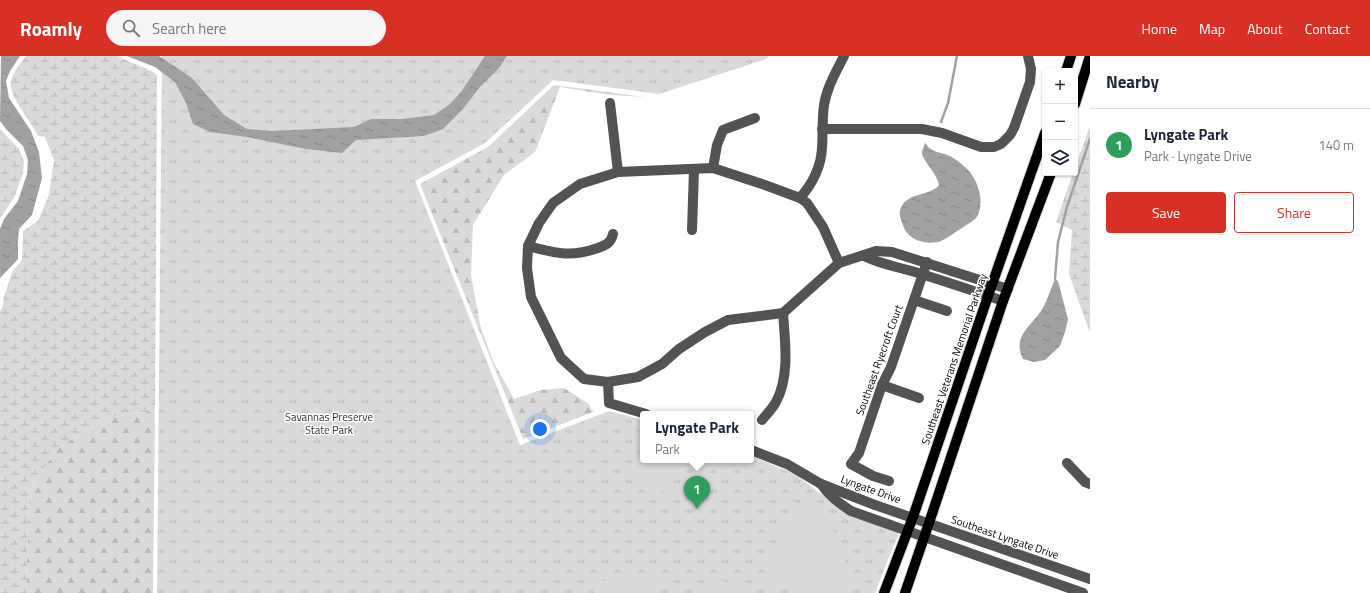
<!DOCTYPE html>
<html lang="en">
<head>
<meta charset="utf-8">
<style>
  body { margin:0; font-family:"Titillium Web",sans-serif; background:#f6f6f7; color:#1f2937 }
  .controls { position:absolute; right:12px; top:12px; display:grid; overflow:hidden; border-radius:4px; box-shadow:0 1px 3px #0004 }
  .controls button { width:36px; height:36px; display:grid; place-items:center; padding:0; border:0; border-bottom:1px solid #e0e1e3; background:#fff; color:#1f2937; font:20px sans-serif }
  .you { position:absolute; left:540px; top:373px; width:14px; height:14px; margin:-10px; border:3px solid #fff; border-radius:50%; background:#1a73e8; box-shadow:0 0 0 6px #1a73e833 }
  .badge { display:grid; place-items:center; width:26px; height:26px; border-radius:50%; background:#d93025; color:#fff; font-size:13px; font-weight:700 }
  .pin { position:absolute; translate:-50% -33px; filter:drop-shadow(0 1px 2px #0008) }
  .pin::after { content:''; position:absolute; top:21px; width:14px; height:12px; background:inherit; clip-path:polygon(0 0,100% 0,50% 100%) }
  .popup { position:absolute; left:640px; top:355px; width:114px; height:52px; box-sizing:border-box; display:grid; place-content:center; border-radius:4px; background:#fff; filter:drop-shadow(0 1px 3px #0005); font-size:13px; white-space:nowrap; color:#747a83 }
  .popup b { font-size:15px; color:#1f2937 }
  .popup::after { content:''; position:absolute; left:50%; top:100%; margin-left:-8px; border:8px solid transparent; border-top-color:#fff }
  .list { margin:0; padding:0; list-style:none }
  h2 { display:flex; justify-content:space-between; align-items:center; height:52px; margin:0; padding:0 16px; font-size:17px }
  h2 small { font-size:13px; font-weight:400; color:#747a83 }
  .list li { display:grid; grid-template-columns:26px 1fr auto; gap:12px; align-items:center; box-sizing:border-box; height:72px; padding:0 16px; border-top:1px solid #e0e1e3 }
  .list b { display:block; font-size:15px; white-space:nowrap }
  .list p { margin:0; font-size:13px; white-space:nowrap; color:#747a83 }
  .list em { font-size:13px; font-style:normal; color:#747a83 }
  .actions { display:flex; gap:8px; padding:12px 16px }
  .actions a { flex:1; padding:9px 0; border:1px solid #d93025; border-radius:4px; text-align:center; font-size:14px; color:#d93025 }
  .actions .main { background:#d93025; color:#fff }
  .icon { flex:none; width:22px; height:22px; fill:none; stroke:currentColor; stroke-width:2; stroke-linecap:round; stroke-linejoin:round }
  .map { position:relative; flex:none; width:1090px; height:537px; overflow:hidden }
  header { display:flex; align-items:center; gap:24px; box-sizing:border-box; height:56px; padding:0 20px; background:#d93025; color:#fff }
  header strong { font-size:19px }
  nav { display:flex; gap:22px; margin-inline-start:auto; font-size:14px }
  .search { width:280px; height:36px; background:#f6f6f7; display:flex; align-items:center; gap:10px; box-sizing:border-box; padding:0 14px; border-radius:22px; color:#747a83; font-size:15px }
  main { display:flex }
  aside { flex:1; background:#fff }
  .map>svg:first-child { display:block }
</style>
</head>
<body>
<header>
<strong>Roamly</strong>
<div class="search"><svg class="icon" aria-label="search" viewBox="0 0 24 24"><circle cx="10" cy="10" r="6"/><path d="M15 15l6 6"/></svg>Search here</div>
<nav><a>Home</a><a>Map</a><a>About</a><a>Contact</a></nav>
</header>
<main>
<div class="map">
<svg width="1090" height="537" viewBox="0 0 1090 537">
  <defs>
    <pattern id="forest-firs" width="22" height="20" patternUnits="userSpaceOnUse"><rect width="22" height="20" fill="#dadada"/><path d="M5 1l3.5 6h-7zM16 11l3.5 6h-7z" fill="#b9b9b9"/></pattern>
    <pattern id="wetland-marsh" width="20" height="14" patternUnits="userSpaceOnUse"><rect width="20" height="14" fill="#dadada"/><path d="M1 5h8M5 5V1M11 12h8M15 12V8" fill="none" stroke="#b9b9b9"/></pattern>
    <pattern id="park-tufts" width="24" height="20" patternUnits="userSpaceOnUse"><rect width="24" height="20" fill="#dadada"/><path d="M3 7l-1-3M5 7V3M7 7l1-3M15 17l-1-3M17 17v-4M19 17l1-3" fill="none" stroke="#b9b9b9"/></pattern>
    <pattern id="water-ripples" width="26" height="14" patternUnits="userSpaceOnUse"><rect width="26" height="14" fill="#a1a1a1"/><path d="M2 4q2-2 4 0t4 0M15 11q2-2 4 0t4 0" fill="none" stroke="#898989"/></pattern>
  </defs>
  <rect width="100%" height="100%" fill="#fff"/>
  <g fill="url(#forest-firs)">
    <polygon points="554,29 645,41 610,39 560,31 535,96 504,119 473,169 471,219 480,269 493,305 514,343 541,334 564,332 589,348 592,355 593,354 593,356 523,383 420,128 488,91"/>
    <polygon points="155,355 153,537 26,537 29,435 58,391 112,361"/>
  </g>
  <g fill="url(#wetland-marsh)">
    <path d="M26,0h92c13,8 28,10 39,19l-2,336 -43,6 -54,30 -29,44 -3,102h-26v-282l2,-2 2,-12 8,-25 10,-12 1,-29 15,-10 11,-26 5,-35 -9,-23 -7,-1c-6,-14 -31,-41 -27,-56 3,-9 10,-17 15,-24z"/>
    <polygon points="1090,70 1090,277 1069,218 1072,174 1056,166 1073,117 1075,117 1075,112"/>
    <polygon points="0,73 19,93 24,105 23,117 14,142 0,162"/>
  </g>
  <polygon fill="url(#park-tufts)" points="162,0 769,0 766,3 659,38 553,24 485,87 415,125 520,389 609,355 643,364 643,404 751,404 751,400 795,418 821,438 899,478 890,498 875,537 157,537"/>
  <g fill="#dadada">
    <polygon points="638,400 643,402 643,404 650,404 678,414 670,438 629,424"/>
    <polygon points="792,445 810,451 824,461 843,488 849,533 848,537 800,537 763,523"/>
    <polygon points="657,519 659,537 594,537 593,526"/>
    <polygon points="706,520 757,537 701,537"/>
  </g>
  <g fill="url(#water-ripples)">
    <polygon points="1,0 20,0 10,15 6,25 9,42 31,75 39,96 42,122 32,159 19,173 18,185 18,203 0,222 0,173 4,163 18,145 27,118 28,104 23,90 6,73 0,65"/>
    <polygon points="127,0 159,0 192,22 224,59 247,73 272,75 354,71 371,63 402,63 434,59 449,49 461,36 485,0 507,0 499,12 480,31 463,53 443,73 424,80 356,84 342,97 306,93 247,81 210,76 193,68 186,47 175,26 155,11"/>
    <path d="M925,87c3,2 3,5 6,6 4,3 10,4 14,5 8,3 15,8 21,14 11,10 19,32 12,47 -3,6 -11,9 -16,13 -7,4 -14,10 -21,13 -14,5 -34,-1 -38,-16 -2,-5 -5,-12 -2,-17 6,-16 30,-12 38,-23 -2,-12 -17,-25 -17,-32 0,-3 2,-7 3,-10z"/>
    <path d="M1055,223l3,2 10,38 -3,13 -5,14 -15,14 -11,2 -11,-3c-11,-22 7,-32 18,-48 6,-9 9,-21 14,-32z"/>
  </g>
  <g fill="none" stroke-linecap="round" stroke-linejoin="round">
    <g stroke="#a1a1a1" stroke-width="2.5">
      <polyline points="941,66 948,47 957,0"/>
      <polyline points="1055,223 1058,186 1067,151 1090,83"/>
    </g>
    <defs>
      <g id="major">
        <polyline points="1066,15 1071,0"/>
        <polyline points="1075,48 1090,0"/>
        <polyline points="884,537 913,461 988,240 1045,77"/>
        <polyline points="905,537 929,467 1003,245 1051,117"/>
      </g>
    </defs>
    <use href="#major" stroke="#dbdbdb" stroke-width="12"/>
    <g stroke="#535353" stroke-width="10">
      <polyline points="610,47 618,116"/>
      <polyline points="822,73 922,73 942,77 981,91 994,91 1001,88 1010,79 1014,72 1030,26 1031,13 1028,0"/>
      <polyline points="713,112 717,89 723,74 755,62"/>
      <path d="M800,142c13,-15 21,-30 22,-50 1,-14 0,-29 2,-43 3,-18 12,-33 20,-49"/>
      <polyline points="692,174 694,114"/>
      <path d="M528,190c28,7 41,12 70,2 8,-3 13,-5 15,-14"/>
      <path d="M864,200c16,8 34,11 51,16 29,9 59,19 88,29"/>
      <polyline points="839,207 823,171 807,147 800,142 762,128 713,112 618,116 580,128 553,147 539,167 528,190 527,212 531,241 561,302 584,323 608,326 638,321 662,308 679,293 705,276 728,264 783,257 839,207 876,195 892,196 1008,233"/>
      <polyline points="914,244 947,255"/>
      <polyline points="608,326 609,347 646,358"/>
      <polyline points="882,329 919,342"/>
      <path d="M762,364c5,-6 10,-11 14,-18 14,-26 9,-61 7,-89"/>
      <polyline points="751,394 787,408 821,428 875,449 1090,523"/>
      <polyline points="1067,407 1085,426 1090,428"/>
      <polyline points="889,425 873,420 851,408 859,397 882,329 891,311 927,206"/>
      <path d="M821,428c8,12 18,19 30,27l232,82"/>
    </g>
    <use href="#major" stroke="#000" stroke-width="10"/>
  </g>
  <g text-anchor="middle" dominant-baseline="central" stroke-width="3" stroke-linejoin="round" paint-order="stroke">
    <g font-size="11" fill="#000" stroke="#fff">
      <text transform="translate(954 303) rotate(-71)">Southeast Veterans Memorial Parkway</text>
      <text transform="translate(879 304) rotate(-70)">Southeast Ryecroft Court</text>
      <text transform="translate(871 433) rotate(20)">Lyngate Drive</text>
      <text transform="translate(1005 481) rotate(19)">Southeast Lyngate Drive</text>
    </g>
    <g font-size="11" fill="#313131" stroke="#fff">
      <text x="329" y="361">Savannas Preserve<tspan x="329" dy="13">State Park</tspan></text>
    </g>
  </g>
</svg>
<div class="controls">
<button>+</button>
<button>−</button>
<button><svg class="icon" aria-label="layers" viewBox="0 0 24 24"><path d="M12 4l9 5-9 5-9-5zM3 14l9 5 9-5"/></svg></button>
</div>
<div class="you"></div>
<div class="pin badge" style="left:697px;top:453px;background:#2e9e5b">1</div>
<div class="popup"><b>Lyngate Park</b>Park</div>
</div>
<aside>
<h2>Nearby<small></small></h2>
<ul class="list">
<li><span class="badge" style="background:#2e9e5b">1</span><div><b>Lyngate Park</b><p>Park · Lyngate Drive</p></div><em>140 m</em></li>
</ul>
<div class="actions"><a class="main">Save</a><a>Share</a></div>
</aside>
</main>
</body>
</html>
